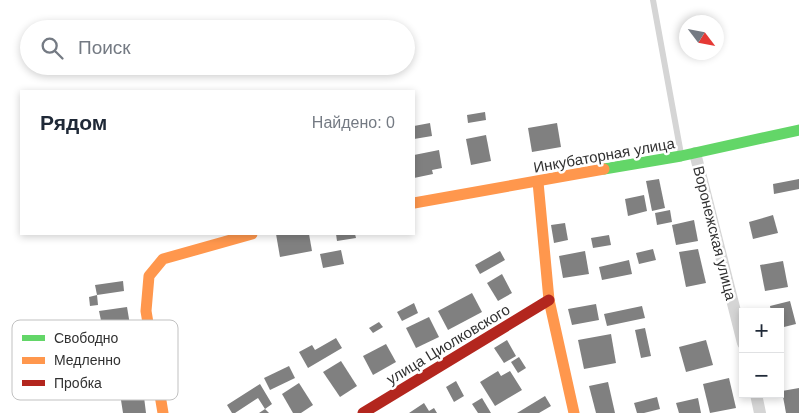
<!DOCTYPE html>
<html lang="ru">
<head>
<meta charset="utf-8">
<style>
  body { margin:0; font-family:Arial,sans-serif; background:#f2f2f3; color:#1f2937 }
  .controls { position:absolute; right:15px; bottom:15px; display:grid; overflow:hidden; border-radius:0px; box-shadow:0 2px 8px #0003 }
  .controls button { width:45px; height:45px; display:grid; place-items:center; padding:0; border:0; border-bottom:1px solid #e0e1e3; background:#fff; color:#1f2937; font:25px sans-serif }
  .compass { position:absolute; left:679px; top:15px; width:45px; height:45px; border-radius:50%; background:#fff; box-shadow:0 2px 8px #0003; rotate:122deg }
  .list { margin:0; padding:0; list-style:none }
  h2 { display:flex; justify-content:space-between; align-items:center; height:65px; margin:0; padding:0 20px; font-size:21px }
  h2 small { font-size:16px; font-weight:400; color:#747a83 }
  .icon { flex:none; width:28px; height:28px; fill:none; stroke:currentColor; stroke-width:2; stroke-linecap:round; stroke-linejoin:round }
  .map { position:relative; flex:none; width:799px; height:413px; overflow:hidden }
  .search { position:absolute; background:#fff; box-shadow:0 2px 8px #0003; left:20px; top:20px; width:395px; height:55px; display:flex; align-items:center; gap:12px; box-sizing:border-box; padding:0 18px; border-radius:28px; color:#747a83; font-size:19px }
  .panel { position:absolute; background:#fff; box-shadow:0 2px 8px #0003; left:20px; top:90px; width:395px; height:145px; border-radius:0px }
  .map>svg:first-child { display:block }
</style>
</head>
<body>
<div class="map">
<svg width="799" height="413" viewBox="0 0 799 413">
  <rect width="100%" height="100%" fill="#fff"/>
  <g fill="#808080">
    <polygon points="485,112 486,120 468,123 467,115"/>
    <polygon points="430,123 432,136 414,139 414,126"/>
    <polygon points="557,123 561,147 532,152 528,128"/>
    <polygon points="486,135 491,161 471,165 466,139"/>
    <polygon points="439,150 442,168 432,170 433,174 414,178 414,155"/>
    <polygon points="659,179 665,208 652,211 646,181"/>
    <polygon points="799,179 799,189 774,194 773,184"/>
    <polygon points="644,195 647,211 628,216 625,199"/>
    <polygon points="670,210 672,222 657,225 655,213"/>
    <polygon points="773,215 778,233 753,239 749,222"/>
    <polygon points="694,220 698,241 676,245 672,225"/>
    <polygon points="565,223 568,240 554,243 551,225"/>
    <polygon points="276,234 309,234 312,251 280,257"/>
    <polygon points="336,234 355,234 356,238 337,241"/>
    <polygon points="609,235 611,245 593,248 591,238"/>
    <polygon points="653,249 656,260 639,264 636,253"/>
    <polygon points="698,249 706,283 686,287 679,252"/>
    <polygon points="341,250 344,264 323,268 320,254"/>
    <polygon points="500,251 505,260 480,274 475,265"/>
    <polygon points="585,251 589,274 563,278 559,256"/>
    <polygon points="629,260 632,274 602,280 599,267"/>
    <polygon points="783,261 788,287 765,291 760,265"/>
    <polygon points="502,274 512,293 498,301 487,283"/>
    <polygon points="123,281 124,291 97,295 95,285"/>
    <polygon points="472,293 482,312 448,330 438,311"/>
    <polygon points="97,295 98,305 90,306 89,297"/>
    <polygon points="790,301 796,324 780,328 780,312 771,312 770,306"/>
    <polygon points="414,303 418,313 402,321 397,312"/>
    <polygon points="596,304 599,320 572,325 568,309"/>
    <polygon points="642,306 645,318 607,326 604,314"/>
    <polygon points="127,307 130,325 103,330 99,311"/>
    <polygon points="429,317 439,337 416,348 406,328"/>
    <polygon points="379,322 383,327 373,333 369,328"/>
    <polygon points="645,328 651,356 641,358 635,330"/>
    <polygon points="611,334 616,363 584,369 578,340"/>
    <polygon points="336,338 342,348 308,368 299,352 312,345 315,350"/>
    <polygon points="507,340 516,356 504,363 494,348"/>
    <polygon points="706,340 713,365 686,372 679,347"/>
    <polygon points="386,344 396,362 373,375 363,356"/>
    <polygon points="519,357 526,368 518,373 511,362"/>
    <polygon points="341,361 357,386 340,397 323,372"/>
    <polygon points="289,366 295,378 270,390 264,378"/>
    <polygon points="498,371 501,376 510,371 522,390 495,406 480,382"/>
    <polygon points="729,378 736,408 710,413 703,384"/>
    <polygon points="456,381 464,396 454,402 446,387"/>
    <polygon points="608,382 615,413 596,413 589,386"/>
    <polygon points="299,383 313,405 301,413 293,413 282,394"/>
    <polygon points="260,384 272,404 265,409 269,413 259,413 265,409 258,398 235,413 232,413 227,405"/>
    <polygon points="799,388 799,413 786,413 782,391"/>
    <polygon points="545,396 551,406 539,413 517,413"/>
    <polygon points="144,397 146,413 123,413 121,400"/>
    <polygon points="657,397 660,409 644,413 637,413 634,403"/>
    <polygon points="482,398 491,413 478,413 472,404"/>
    <polygon points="698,398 701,413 679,413 676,403"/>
    <polygon points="424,403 429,411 434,408 437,413 409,413"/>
  </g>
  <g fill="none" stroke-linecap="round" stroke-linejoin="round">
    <polyline stroke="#d5d5d5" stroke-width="6" points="653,0 681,154"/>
    <g stroke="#d5d5d5" stroke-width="12">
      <polyline points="695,153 743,343"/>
      <polyline points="756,394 760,413"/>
    </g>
    <polyline stroke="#63d668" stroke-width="11" points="604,169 681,156 799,130"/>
    <g stroke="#ff974d" stroke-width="11">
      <polyline points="538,182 549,300 574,413"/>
      <polyline points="414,203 604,169"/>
      <polyline points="163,413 146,311 149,276 163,259 252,234"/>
    </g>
    <polyline stroke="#b3261e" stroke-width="11" points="363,413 549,300"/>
  </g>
  <g text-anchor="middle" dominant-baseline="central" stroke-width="5" stroke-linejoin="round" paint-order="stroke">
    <g font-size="15" fill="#313131" stroke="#fff">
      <text transform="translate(604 155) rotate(-10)">Инкубаторная улица</text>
      <text transform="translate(715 233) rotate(76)">Воронежская улица</text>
      <text transform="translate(448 344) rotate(-31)">улица Циолковского</text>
    </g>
  </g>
  <rect x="12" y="320" width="166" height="80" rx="8" fill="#fff" stroke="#c1c1c1" stroke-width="1"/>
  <rect x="22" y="335" width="23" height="6" fill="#63d668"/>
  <rect x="22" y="357" width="23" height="7" fill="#ff974d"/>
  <rect x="22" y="380" width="23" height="6" fill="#b3261e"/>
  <g font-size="14" fill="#313131">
    <text x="54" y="343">Свободно</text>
    <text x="54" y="365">Медленно</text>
    <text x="54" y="388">Пробка</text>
  </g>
</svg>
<div class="controls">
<button>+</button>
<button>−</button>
</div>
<svg class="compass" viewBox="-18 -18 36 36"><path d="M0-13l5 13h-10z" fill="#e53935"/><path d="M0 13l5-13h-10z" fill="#747a83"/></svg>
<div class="search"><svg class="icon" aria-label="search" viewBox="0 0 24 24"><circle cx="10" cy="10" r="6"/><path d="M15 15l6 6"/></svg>Поиск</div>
<section class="panel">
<h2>Рядом<small>Найдено: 0</small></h2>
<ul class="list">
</ul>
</section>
</div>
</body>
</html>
